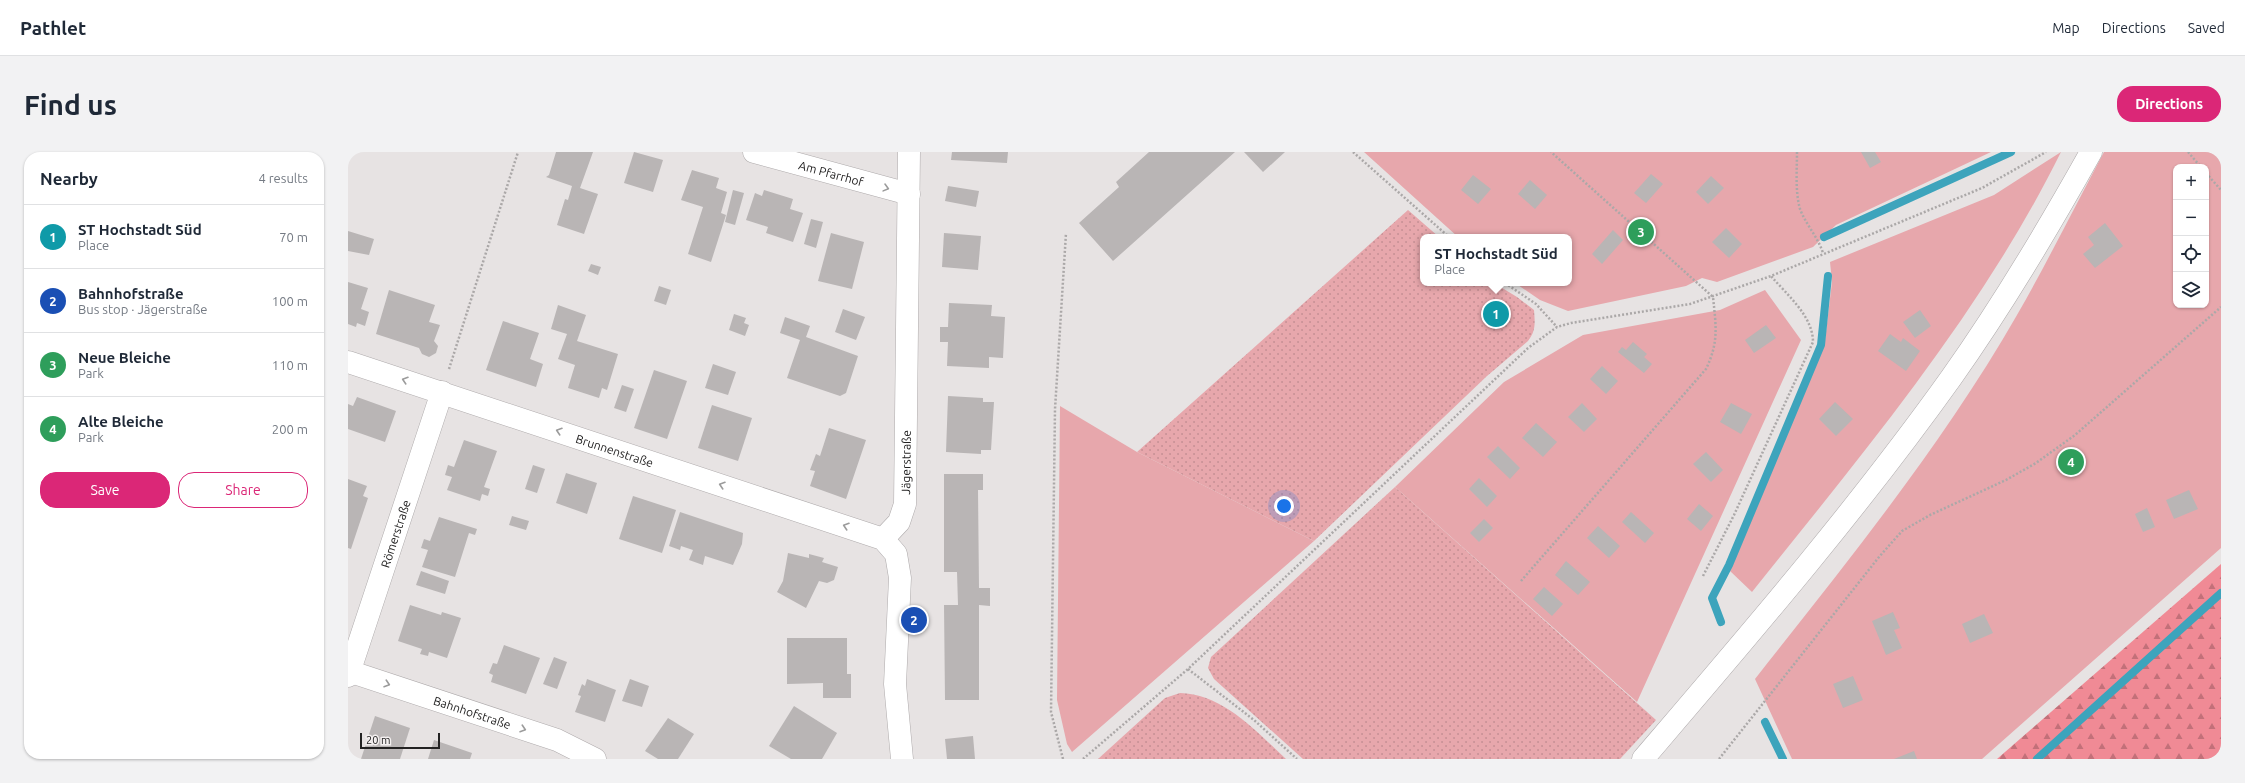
<!DOCTYPE html>
<html lang="en">
<head>
<meta charset="utf-8">
<style>
  body { margin:0; font-family:Ubuntu,sans-serif; background:#f2f2f3; color:#1f2937 }
  .controls { position:absolute; right:12px; top:12px; display:grid; overflow:hidden; border-radius:8px; box-shadow:0 1px 3px #0004 }
  .controls button { width:36px; height:36px; display:grid; place-items:center; padding:0; border:0; border-bottom:1px solid #e0e1e3; background:#fff; color:#1f2937; font:20px sans-serif }
  .scale { position:absolute; left:12px; bottom:10px; width:80px; box-sizing:border-box; padding-left:4px; border:2px solid #232222; border-top:0; font-size:11px; line-height:14px; white-space:nowrap; color:#232222; -webkit-text-stroke:3px #f4f0f0; paint-order:stroke }
  .you { position:absolute; left:936px; top:354px; width:14px; height:14px; margin:-10px; border:3px solid #fff; border-radius:50%; background:#1a73e8; box-shadow:0 0 0 6px #1a73e833 }
  .badge { display:grid; place-items:center; width:26px; height:26px; border-radius:50%; background:#db2777; color:#fff; font-size:13px; font-weight:700 }
  .pin { position:absolute; translate:-50% -50%; border:2px solid #fff; box-shadow:0 1px 4px #0006 }
  .popup { position:absolute; left:1072px; top:82px; width:152px; height:52px; box-sizing:border-box; display:grid; place-content:center; border-radius:8px; background:#fff; filter:drop-shadow(0 1px 3px #0005); font-size:13px; white-space:nowrap; color:#747a83 }
  .popup b { font-size:15px; color:#1f2937 }
  .popup::after { content:''; position:absolute; left:50%; top:100%; margin-left:-8px; border:8px solid transparent; border-top-color:#fff }
  .list { margin:0; padding:0; list-style:none }
  h2 { display:flex; justify-content:space-between; align-items:center; height:52px; margin:0; padding:0 16px; font-size:17px }
  h2 small { font-size:13px; font-weight:400; color:#747a83 }
  .list li { display:grid; grid-template-columns:26px 1fr auto; gap:12px; align-items:center; box-sizing:border-box; height:64px; padding:0 16px; border-top:1px solid #e0e1e3 }
  .list b { display:block; font-size:15px; white-space:nowrap }
  .list p { margin:0; font-size:13px; white-space:nowrap; color:#747a83 }
  .list em { font-size:13px; font-style:normal; color:#747a83 }
  .actions { display:flex; gap:8px; padding:12px 16px }
  .actions a { flex:1; padding:9px 0; border:1px solid #db2777; border-radius:16px; text-align:center; font-size:14px; color:#db2777 }
  .actions .main { background:#db2777; color:#fff }
  .icon { flex:none; width:22px; height:22px; fill:none; stroke:currentColor; stroke-width:2; stroke-linecap:round; stroke-linejoin:round }
  .map { position:relative; flex:none; width:1873px; height:607px; overflow:hidden; border-radius:16px }
  header { display:flex; align-items:center; gap:24px; box-sizing:border-box; height:56px; padding:0 20px; background:#fff; border-bottom:1px solid #e0e1e3 }
  header strong { font-size:19px }
  nav { display:flex; gap:22px; margin-inline-start:auto; font-size:14px }
  .intro { display:flex; align-items:center; justify-content:space-between; box-sizing:border-box; height:96px; padding:0 24px }
  h1 { margin:0; font-size:28px }
  .button { padding:10px 18px; border-radius:16px; background:#db2777; color:#fff; font-size:14px; font-weight:700 }
  main { display:flex; gap:24px; padding:0 24px }
  aside { flex:1; background:#fff; border-radius:16px; box-shadow:0 1px 3px #0004 }
  .map>svg:first-child { display:block }
</style>
</head>
<body>
<header>
<strong>Pathlet</strong>
<nav><a>Map</a><a>Directions</a><a>Saved</a></nav>
</header>
<div class="intro"><h1>Find us</h1><a class="button">Directions</a></div>
<main>
<aside>
<h2>Nearby<small>4 results</small></h2>
<ul class="list">
<li><span class="badge" style="background:#0f9aa8">1</span><div><b>ST Hochstadt Süd</b><p>Place</p></div><em>70 m</em></li>
<li><span class="badge" style="background:#1a4fb4">2</span><div><b>Bahnhofstraße</b><p>Bus stop · Jägerstraße</p></div><em>100 m</em></li>
<li><span class="badge" style="background:#2e9e5b">3</span><div><b>Neue Bleiche</b><p>Park</p></div><em>110 m</em></li>
<li><span class="badge" style="background:#2e9e5b">4</span><div><b>Alte Bleiche</b><p>Park</p></div><em>200 m</em></li>
</ul>
<div class="actions"><a class="main">Save</a><a>Share</a></div>
</aside>
<div class="map">
<svg width="1873" height="607" viewBox="0 0 1873 607">
  <defs>
    <pattern id="grass-dots" width="8" height="8" patternUnits="userSpaceOnUse"><rect width="8" height="8" fill="#e7a7ac"/><path d="M2 2h.1M6 6h.1" fill="none" stroke="#c68f94" stroke-width="1.8" stroke-linecap="round"/></pattern>
    <pattern id="forest-firs" width="22" height="20" patternUnits="userSpaceOnUse"><rect width="22" height="20" fill="#f08a95"/><path d="M5 1l3.5 6h-7zM16 11l3.5 6h-7z" fill="#c27079"/></pattern>
  </defs>
  <rect width="100%" height="100%" fill="#e7e3e3"/>
  <g fill="url(#grass-dots)">
    <path d="M1060,58l31,27h-16v46h71l23,14 17,13c1,13 2,21 -6,31l-41,35 -173,165 -177,-89z"/>
    <polygon points="1047,335 1308,568 1272,607 955,607 866,527 860,516 863,505"/>
    <path d="M832,541c43,1 76,38 106,66h-188l67,-61z"/>
  </g>
  <polygon fill="url(#forest-firs)" points="1873,412 1873,607 1649,607"/>
  <g fill="#e7a7ac" fill-rule="evenodd">
    <polygon points="1016,0 1643,0 1488,73 1465,95 1369,130 1354,126 1338,134 1220,159 1192,148 1167,131 1221,131 1221,85 1110,85"/>
    <path d="M1713,0c-79,160 -198,301 -309,440l-22,-21 95,-231 7,-58 -2,-20 164,-67z"/>
    <path d="M1756,0h117v396l-239,211h-190l-37,-80c93,-118 188,-235 262,-364 31,-54 58,-109 87,-163zM1828,15h30v138h-30z"/>
    <polygon points="1417,138 1453,188 1289,550 1047,335 1156,230 1235,183 1372,158"/>
    <polygon points="712,254 789,300 966,389 724,600 719,592 709,548"/>
  </g>
  <g fill="none" stroke-linecap="round" stroke-linejoin="round">
    <g stroke="#3da4bc" stroke-width="8">
      <polyline points="1476,85 1663,0"/>
      <polyline points="1373,470 1364,446 1381,413 1473,193 1480,124"/>
      <polyline points="1417,570 1435,607"/>
      <polyline points="1689,607 1873,441"/>
    </g>
  </g>
  <g fill="#b9b5b5">
    <polygon points="208,0 245,0 232,36 250,42 236,82 209,73 217,47 220,48 224,34 198,25 201,23"/>
    <polygon points="286,0 315,8 305,40 276,31"/>
    <polygon points="604,0 660,0 659,11 603,8"/>
    <polygon points="801,0 887,0 765,109 731,71 771,35 768,30"/>
    <polygon points="896,0 937,0 915,20"/>
    <polygon points="1513,0 1527,0 1533,10 1522,16"/>
    <polygon points="344,18 371,26 368,36 379,40 373,61 378,63 363,110 340,102 355,55 333,48"/>
    <polygon points="1303,22 1315,32 1298,51 1286,41"/>
    <polygon points="1125,23 1143,37 1130,52 1113,38"/>
    <polygon points="1363,24 1376,36 1360,52 1348,40"/>
    <polygon points="1182,28 1199,43 1187,57 1170,42"/>
    <polygon points="600,34 631,39 628,55 597,49"/>
    <polygon points="385,38 396,41 387,73 377,70"/>
    <polygon points="416,38 445,47 442,57 455,61 445,90 418,81 420,75 398,68 407,41 414,44"/>
    <polygon points="463,67 475,70 468,96 456,92"/>
    <polygon points="1757,71 1775,94 1747,116 1735,102 1746,93 1740,85"/>
    <polygon points="1378,76 1394,92 1381,106 1364,90"/>
    <polygon points="1265,78 1275,88 1254,112 1244,102"/>
    <polygon points="0,79 26,87 21,103 0,99"/>
    <polygon points="483,81 516,90 504,137 470,129"/>
    <polygon points="596,81 633,84 630,118 594,115"/>
    <polygon points="243,112 253,115 250,123 240,119"/>
    <polygon points="0,130 20,136 13,157 21,160 17,174 9,171 8,175 0,172"/>
    <polygon points="311,134 323,138 318,153 306,149"/>
    <polygon points="41,138 87,153 81,170 92,173 86,189 90,194 88,201 81,205 74,202 71,196 28,182"/>
    <polygon points="601,151 644,153 643,164 657,165 655,206 641,205 641,216 599,214 600,190 592,190 592,175 600,175"/>
    <polygon points="1152,151 1159,160 1143,173 1136,165"/>
    <polygon points="210,153 238,163 229,189 270,202 259,238 254,236 251,246 220,236 227,213 210,207 219,182 203,177"/>
    <polygon points="495,157 517,165 508,188 487,180"/>
    <polygon points="1572,158 1583,174 1567,186 1555,170"/>
    <polygon points="386,162 398,166 396,171 401,173 397,184 381,178"/>
    <polygon points="437,165 462,174 458,185 510,204 498,241 492,244 439,226 452,188 432,181"/>
    <polygon points="155,169 191,181 182,207 195,212 188,235 138,218"/>
    <polygon points="1418,173 1428,186 1406,201 1397,188"/>
    <polygon points="1542,182 1553,190 1555,186 1572,199 1558,219 1530,199"/>
    <polygon points="1285,190 1299,202 1296,205 1304,212 1296,221 1270,200 1274,195 1278,198"/>
    <polygon points="365,212 388,220 380,243 357,236"/>
    <polygon points="1254,214 1270,229 1258,242 1242,227"/>
    <polygon points="306,218 339,229 319,287 286,276"/>
    <polygon points="274,233 286,237 278,260 266,256"/>
    <polygon points="600,244 635,246 635,250 646,250 643,298 633,298 633,302 598,300"/>
    <polygon points="9,245 48,259 37,290 0,277 0,252 5,254"/>
    <polygon points="1487,250 1505,267 1488,284 1471,267"/>
    <polygon points="1234,251 1249,267 1236,280 1220,265"/>
    <polygon points="1383,251 1404,262 1393,282 1372,270"/>
    <polygon points="364,253 404,266 390,309 350,296"/>
    <polygon points="1188,271 1209,290 1195,305 1174,286"/>
    <polygon points="481,276 518,288 498,347 462,334 467,319 462,318 468,302 472,304"/>
    <polygon points="116,288 149,299 136,335 142,337 140,344 134,342 132,349 99,338 104,325 97,323 100,313 106,315"/>
    <polygon points="1150,294 1172,316 1162,327 1139,305"/>
    <polygon points="1358,300 1375,318 1363,330 1345,312"/>
    <polygon points="185,313 197,317 189,341 177,337"/>
    <polygon points="218,321 249,331 239,362 208,351"/>
    <polygon points="596,322 635,322 635,338 630,338 631,436 642,436 642,454 631,453 631,548 597,548 596,453 610,453 609,420 596,420"/>
    <polygon points="1131,326 1149,344 1139,355 1121,337"/>
    <polygon points="0,327 19,334 15,344 20,346 3,397 0,396"/>
    <polygon points="1841,338 1850,357 1826,367 1818,348"/>
    <polygon points="285,344 328,358 314,401 271,387"/>
    <polygon points="1351,352 1365,364 1353,379 1339,367"/>
    <polygon points="1799,356 1807,375 1795,380 1787,362"/>
    <polygon points="332,360 395,381 394,392 385,413 357,404 355,413 341,408 345,398 333,394 332,398 321,394"/>
    <polygon points="1283,360 1306,381 1297,391 1274,370"/>
    <polygon points="164,364 181,369 178,378 161,373"/>
    <polygon points="91,365 129,377 127,383 121,381 107,425 74,415 80,398 73,396 76,387 82,389"/>
    <polygon points="1136,367 1145,376 1131,390 1122,381"/>
    <polygon points="1250,374 1272,394 1261,406 1239,386"/>
    <polygon points="440,401 461,406 461,402 476,406 474,410 490,415 486,428 479,431 471,429 458,456 429,440 435,429"/>
    <polygon points="1218,409 1242,430 1230,443 1207,423"/>
    <polygon points="73,419 101,429 97,442 68,433"/>
    <polygon points="1196,435 1215,452 1204,464 1185,447"/>
    <polygon points="62,453 93,463 94,460 113,466 99,506 81,500 80,504 72,502 74,497 50,489"/>
    <polygon points="1545,460 1552,476 1546,478 1554,496 1538,503 1524,469"/>
    <polygon points="1636,462 1645,481 1622,491 1614,472"/>
    <polygon points="439,486 499,486 499,522 503,522 503,546 475,546 475,531 439,532"/>
    <polygon points="156,493 192,506 178,542 143,530 145,523 141,521 145,511 149,512"/>
    <polygon points="206,505 219,510 209,537 195,532"/>
    <polygon points="1505,524 1515,548 1495,556 1485,532"/>
    <polygon points="239,527 268,538 257,570 227,560 233,544 230,543 234,532 237,534"/>
    <polygon points="282,527 301,534 294,555 274,549"/>
    <polygon points="446,554 489,581 474,607 443,607 421,594"/>
    <polygon points="27,564 62,576 52,607 13,607"/>
    <polygon points="320,566 346,582 330,607 310,607 297,599"/>
    <polygon points="625,584 627,607 599,607 597,587"/>
    <polygon points="86,588 124,601 122,607 80,607"/>
    <polygon points="1566,599 1569,607 1546,607"/>
  </g>
  <g fill="none" stroke-linecap="round" stroke-linejoin="round">
    <defs>
      <g id="street">
        <path id="s1" d="M406,0l155,42"/>
        <path id="s2" d="M0,210l535,177 13,15 4,24 -5,106 7,75"/>
        <path id="s3" d="M535,387l16,-17 6,-18 4,-352"/>
        <path id="s4" d="M0,519l209,69 38,19"/>
        <path id="s5" d="M0,524l94,-284"/>
      </g>
      <path id="secondary" d="M1295,607c106,-124 213,-248 308,-381 51,-72 97,-149 140,-226"/>
    </defs>
    <use href="#street" stroke="#aeaaab" stroke-width="23"/>
    <use href="#secondary" stroke="#aeaaab" stroke-width="23"/>
    <g stroke="#aba8a8" stroke-width="2.5" stroke-dasharray="2 2" stroke-linecap="butt">
      <polyline points="1005,0 1101,85"/>
      <path d="M1449,0c0,18 -2,39 3,57 6,16 18,28 23,44"/>
      <polyline points="1840,0 1853,15"/>
      <polyline points="1858,21 1873,38"/>
      <polyline points="1157,131 1188,152 1209,175"/>
      <polyline points="101,217 170,0"/>
      <path d="M1355,424l31,-61 79,-173c0,-26 -26,-47 -42,-66"/>
      <path d="M1173,429l185,-212c13,-27 10,-43 7,-72l-162,-145"/>
      <polyline points="840,517 906,568 949,607"/>
      <polyline points="715,607 703,560 707,257 718,81"/>
      <polyline points="735,607 840,517 1180,196 1209,175 1223,171 1342,152 1423,124 1634,36 1698,0"/>
      <polyline points="1371,607 1531,405 1554,379 1582,363 1658,328 1688,311 1727,283 1873,155"/>
    </g>
    <use href="#street" stroke="#fff" stroke-width="22"/>
    <use href="#secondary" stroke="#fff" stroke-width="22"/>
  </g>
  <defs><path id="oneway-chevron" d="M-2-3.5L2.5 0L-2 3.5" fill="none" stroke-width="1.6" stroke-linecap="round" stroke-linejoin="round"/></defs>
  <g stroke="#9c9c9c">
    <use href="#oneway-chevron" transform="translate(538 36) rotate(15)"/>
    <use href="#oneway-chevron" transform="translate(57 228) rotate(-162)"/>
    <use href="#oneway-chevron" transform="translate(211 279) rotate(-162)"/>
    <use href="#oneway-chevron" transform="translate(374 333) rotate(-162)"/>
    <use href="#oneway-chevron" transform="translate(498 374) rotate(-162)"/>
    <use href="#oneway-chevron" transform="translate(39 532) rotate(18)"/>
    <use href="#oneway-chevron" transform="translate(175 577) rotate(18)"/>
  </g>
  <g text-anchor="middle" dominant-baseline="central" stroke-width="4" stroke-linejoin="round" paint-order="stroke">
    <g font-size="12" fill="#232222" stroke="#f4f0f0">
      <text stroke="none"><textPath href="#s1" startOffset="80">Am Pfarrhof</textPath></text>
      <text stroke="none"><textPath href="#s2" startOffset="281">Brunnenstraße</textPath></text>
      <text stroke="none"><textPath href="#s3" startOffset="84">Jägerstraße</textPath></text>
      <text stroke="none"><textPath href="#s5" startOffset="150">Römerstraße</textPath></text>
      <text stroke="none"><textPath href="#s4" startOffset="131">Bahnhofstraße</textPath></text>
    </g>
  </g>
</svg>
<div class="controls">
<button>+</button>
<button>−</button>
<button><svg class="icon" aria-label="locate" viewBox="0 0 24 24"><circle cx="12" cy="12" r="6"/><path d="M12 2v4M12 18v4M2 12h4M18 12h4"/></svg></button>
<button><svg class="icon" aria-label="layers" viewBox="0 0 24 24"><path d="M12 4l9 5-9 5-9-5zM3 14l9 5 9-5"/></svg></button>
</div>
<div class="scale">20 m</div>
<div class="you"></div>
<div class="pin badge" style="left:1148px;top:162px;background:#0f9aa8">1</div>
<div class="popup"><b>ST Hochstadt Süd</b>Place</div>
<div class="pin badge" style="left:566px;top:468px;background:#1a4fb4">2</div>
<div class="pin badge" style="left:1293px;top:80px;background:#2e9e5b">3</div>
<div class="pin badge" style="left:1723px;top:310px;background:#2e9e5b">4</div>
</div>
</main>
</body>
</html>
